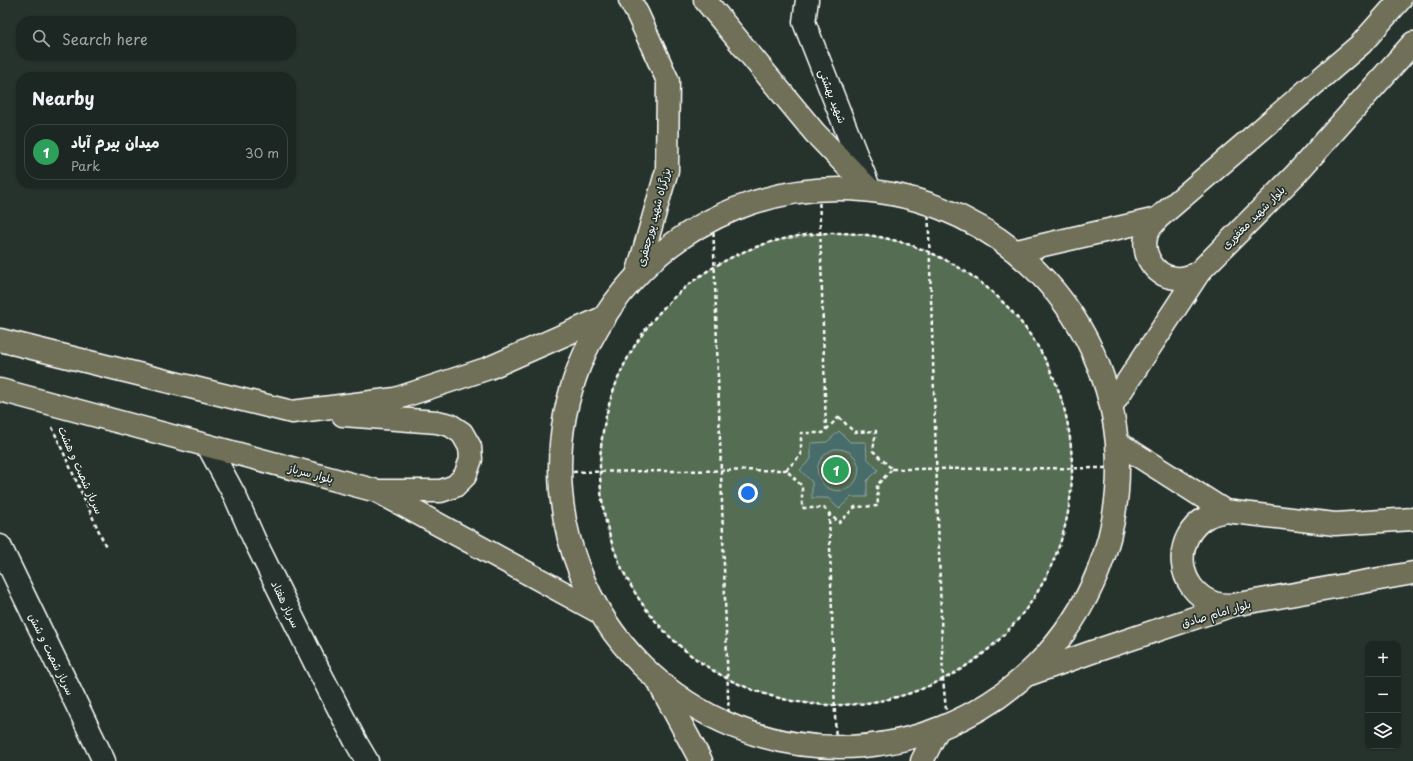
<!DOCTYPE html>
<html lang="en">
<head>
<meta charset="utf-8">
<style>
  body { margin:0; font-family:"Playpen Sans","Playpen Sans Arabic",sans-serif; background:#29322f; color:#f1f3f6 }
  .controls { position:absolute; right:12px; bottom:12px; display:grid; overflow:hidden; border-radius:8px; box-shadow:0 1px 3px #0004 }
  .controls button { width:36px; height:36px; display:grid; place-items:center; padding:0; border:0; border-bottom:1px solid #3a4340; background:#1c2622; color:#f1f3f6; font:20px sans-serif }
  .you { position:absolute; left:748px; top:493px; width:14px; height:14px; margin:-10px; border:3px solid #fff; border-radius:50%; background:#1a73e8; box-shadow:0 0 0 6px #1a73e833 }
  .badge { display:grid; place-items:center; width:26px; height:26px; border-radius:50%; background:#ff9aa2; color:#fff; font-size:13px; font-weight:700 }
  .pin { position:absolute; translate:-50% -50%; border:2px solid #fff; box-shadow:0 1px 4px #0006 }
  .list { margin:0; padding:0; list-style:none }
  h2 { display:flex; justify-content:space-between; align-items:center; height:52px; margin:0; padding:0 16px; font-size:17px }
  h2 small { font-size:13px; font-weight:400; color:#a0a5a5 }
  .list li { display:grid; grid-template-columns:26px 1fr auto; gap:12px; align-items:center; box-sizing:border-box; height:56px; margin:0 8px 8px; padding:0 8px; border:1px solid #3a4340; border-radius:16px }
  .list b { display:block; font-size:15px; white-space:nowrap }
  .list p { margin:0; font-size:13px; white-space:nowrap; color:#a0a5a5 }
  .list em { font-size:13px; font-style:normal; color:#a0a5a5 }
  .icon { flex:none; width:22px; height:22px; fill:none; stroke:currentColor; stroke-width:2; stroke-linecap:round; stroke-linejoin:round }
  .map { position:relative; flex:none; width:1413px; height:761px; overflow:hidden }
  .search { position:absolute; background:#1c2622; box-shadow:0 1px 3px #0004; left:16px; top:16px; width:280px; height:44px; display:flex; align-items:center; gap:10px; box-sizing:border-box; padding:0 14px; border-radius:16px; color:#a0a5a5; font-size:15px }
  .panel { position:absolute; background:#1c2622; box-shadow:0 1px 3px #0004; left:16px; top:72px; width:280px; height:116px; border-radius:16px }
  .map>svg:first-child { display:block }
</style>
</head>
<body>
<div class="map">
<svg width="1413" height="761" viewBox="0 0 1413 761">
  <rect width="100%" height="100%" fill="#26332d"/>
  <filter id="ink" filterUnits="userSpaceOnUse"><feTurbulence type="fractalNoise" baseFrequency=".025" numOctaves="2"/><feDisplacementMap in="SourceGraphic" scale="8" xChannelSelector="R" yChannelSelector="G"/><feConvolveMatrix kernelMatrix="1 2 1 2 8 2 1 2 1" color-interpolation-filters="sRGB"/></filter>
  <g filter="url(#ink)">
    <circle fill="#546d53" stroke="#aab6a9" cx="836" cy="469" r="236"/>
    <path fill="#476c6b" stroke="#91a7a6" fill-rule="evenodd" d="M839,431l11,11h16l1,16 11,12 -11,11v16h-16l-12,12 -11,-11h-16v-16l-12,-12 11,-11v-16l16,-1zM834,449c36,-2 30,48 -1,41 -5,-1 -9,-4 -12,-9 -9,-13 0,-27 13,-32z"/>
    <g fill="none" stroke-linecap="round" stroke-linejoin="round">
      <defs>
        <g id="minor">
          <polyline points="807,0 804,22 870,190"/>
          <polyline points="208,446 235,496 254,539 315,663 357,744 367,761"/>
          <polyline points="0,546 104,761"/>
        </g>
        <g id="major">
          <path d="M1157,219c-2,4 -6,7 -8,10 -11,21 4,48 27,49 10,1 17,-3 24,-7"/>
          <polyline points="1017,251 1157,219 1361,44 1400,0"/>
          <polyline points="0,340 292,412 395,399 489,368 605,317"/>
          <polyline points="0,390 377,491 599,612"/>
          <polyline points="1112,405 1200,271 1295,175 1413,43"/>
          <polyline points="343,415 437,422 450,425 462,433 470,447 471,459 465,476 455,486 441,491 379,491"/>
        </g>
        <g id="highway">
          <polyline points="630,0 638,15 668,81 667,170 637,275"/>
          <polyline points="705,0 815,133 870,190"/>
          <circle cx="839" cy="468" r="279"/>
          <polyline points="1118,443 1225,511 1335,524 1413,519"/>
          <path d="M1225,511c-6,2 -13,3 -18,6 -36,20 -31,73 7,86 6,2 13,2 19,2"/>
          <polyline points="1030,674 1092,652 1233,605 1413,573"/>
          <polyline points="661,687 701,761"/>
          <polyline points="922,761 938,729"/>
        </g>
      </defs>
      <use href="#minor" stroke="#fff" stroke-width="25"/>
      <use href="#major" stroke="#fff" stroke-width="25"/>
      <use href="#highway" stroke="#fff" stroke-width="25"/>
      <g stroke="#fff" stroke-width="2.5" stroke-dasharray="4 3" stroke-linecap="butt">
        <polyline points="819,189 826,430"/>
        <polyline points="928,202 943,679 946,710"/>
        <polyline points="713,219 729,725"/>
        <circle cx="836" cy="469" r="236"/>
        <polygon points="839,417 854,432 876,431 873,451 892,469 877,485 878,506 855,507 839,523 824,508 802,508 802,486 786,470 801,455 801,433 823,433"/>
        <polyline points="52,427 106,547"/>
        <polyline points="892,469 1116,468"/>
        <polyline points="559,472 786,470"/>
        <polyline points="829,513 836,748"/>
      </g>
      <use href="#minor" stroke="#26332d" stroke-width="22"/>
      <use href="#major" stroke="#706f59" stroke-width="22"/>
      <use href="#highway" stroke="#706f59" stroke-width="22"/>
    </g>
  </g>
  <g text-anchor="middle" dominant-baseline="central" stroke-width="3.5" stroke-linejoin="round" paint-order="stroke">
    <g font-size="11" fill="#fff" stroke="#26332d">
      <text transform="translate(833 96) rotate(69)">شهید بهشتی</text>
      <text transform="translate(653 217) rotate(-75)">بزرگراه شهید پورجعفری</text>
      <text transform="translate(1253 217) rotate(-45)">بلوار شهید مغفوری</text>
      <text transform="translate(81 470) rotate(66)">سرباز شصت و هشت</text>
      <text transform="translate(311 473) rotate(15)">بلوار سرباز</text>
      <text transform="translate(286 604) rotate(64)">سرباز هفتاد</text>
      <text transform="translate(1216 613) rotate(-16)">بلوار امام صادق</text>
      <text transform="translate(52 654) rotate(64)">سرباز شصت و شش</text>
    </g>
  </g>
</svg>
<div class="controls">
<button>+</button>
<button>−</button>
<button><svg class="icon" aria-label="layers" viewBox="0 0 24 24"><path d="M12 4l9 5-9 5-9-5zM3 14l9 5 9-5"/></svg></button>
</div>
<div class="you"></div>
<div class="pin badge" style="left:836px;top:470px;background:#2e9e5b">1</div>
<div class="search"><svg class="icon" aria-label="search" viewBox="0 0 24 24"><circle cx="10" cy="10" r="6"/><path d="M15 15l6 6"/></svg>Search here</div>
<section class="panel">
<h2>Nearby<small></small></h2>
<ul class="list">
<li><span class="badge" style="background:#2e9e5b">1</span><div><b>میدان بیرم آباد</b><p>Park</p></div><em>30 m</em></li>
</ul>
</section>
</div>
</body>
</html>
